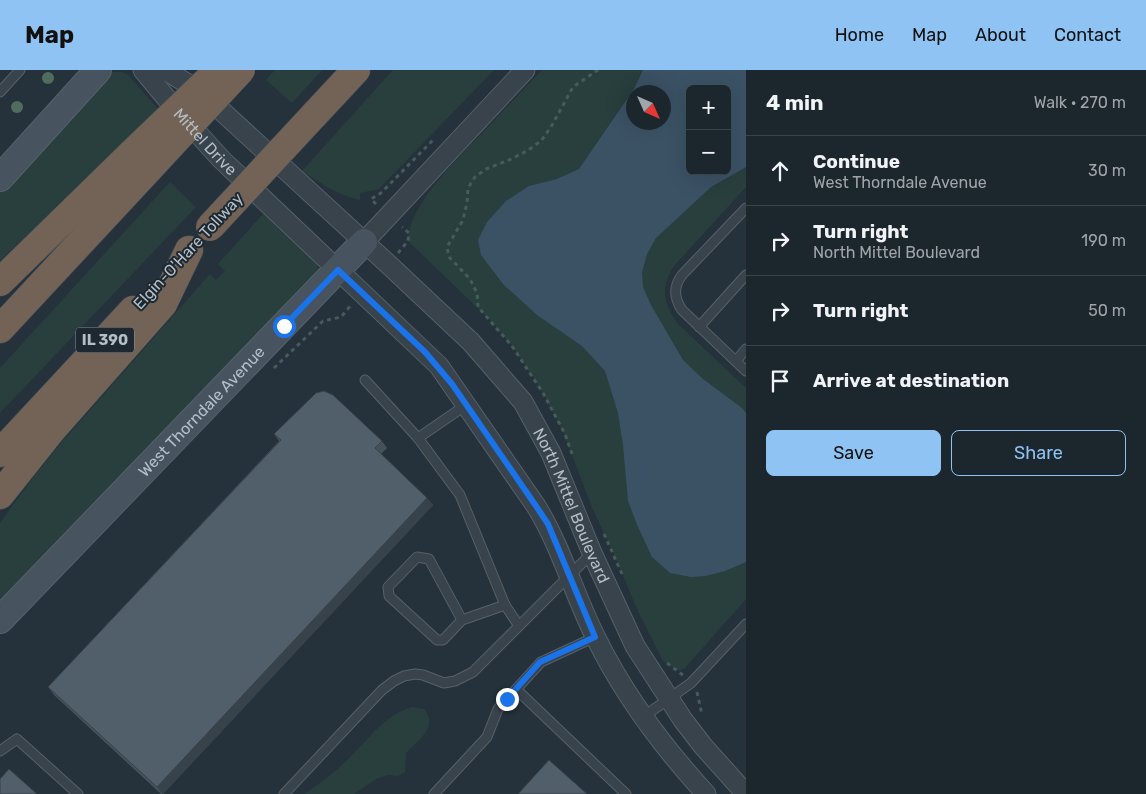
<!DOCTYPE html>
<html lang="en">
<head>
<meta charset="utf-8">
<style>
  body { margin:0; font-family:Rubik,sans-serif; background:#293239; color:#f1f3f6 }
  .controls { position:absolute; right:15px; top:15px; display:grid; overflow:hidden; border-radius:8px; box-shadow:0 5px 20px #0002 }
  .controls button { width:45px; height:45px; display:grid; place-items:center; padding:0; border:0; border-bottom:1px solid #3a4349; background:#1c262d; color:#f1f3f6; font:25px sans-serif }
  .compass { position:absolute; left:626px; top:15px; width:45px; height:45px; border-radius:50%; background:#1c262d; box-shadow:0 5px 20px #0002; rotate:135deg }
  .stop { position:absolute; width:15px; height:15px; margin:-11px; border:4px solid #1a73e8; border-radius:50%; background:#fff }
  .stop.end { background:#1a73e8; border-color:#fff; box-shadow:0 1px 5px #0008 }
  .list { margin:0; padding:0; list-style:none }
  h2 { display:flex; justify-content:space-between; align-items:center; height:65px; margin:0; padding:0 20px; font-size:21px }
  h2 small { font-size:16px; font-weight:400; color:#a0a5aa }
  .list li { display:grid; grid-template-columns:32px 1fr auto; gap:15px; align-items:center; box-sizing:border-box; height:70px; padding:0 20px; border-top:1px solid #3a4349 }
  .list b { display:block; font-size:19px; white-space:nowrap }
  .list p { margin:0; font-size:16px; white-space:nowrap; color:#a0a5aa }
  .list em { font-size:16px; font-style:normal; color:#a0a5aa }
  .actions { display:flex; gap:10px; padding:15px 20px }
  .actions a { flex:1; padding:11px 0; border:1px solid #8ec3f3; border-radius:8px; text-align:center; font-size:18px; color:#8ec3f3 }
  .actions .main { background:#8ec3f3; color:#111 }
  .icon { flex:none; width:28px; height:28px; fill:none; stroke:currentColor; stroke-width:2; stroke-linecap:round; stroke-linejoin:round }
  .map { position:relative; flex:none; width:746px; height:724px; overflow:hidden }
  header { display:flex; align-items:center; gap:30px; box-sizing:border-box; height:70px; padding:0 25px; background:#8ec3f3; color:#111 }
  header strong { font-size:24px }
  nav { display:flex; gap:28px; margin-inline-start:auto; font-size:18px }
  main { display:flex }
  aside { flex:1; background:#1c262d }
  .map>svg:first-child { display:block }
</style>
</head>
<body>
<header>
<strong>Map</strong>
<nav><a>Home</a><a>Map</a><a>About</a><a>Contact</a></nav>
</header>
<main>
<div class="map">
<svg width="746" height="724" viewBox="0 0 746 724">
  <rect width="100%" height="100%" fill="#25323c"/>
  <g fill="#283f3e" fill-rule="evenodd">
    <polygon points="275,0 322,0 292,33 266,10"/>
    <path d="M393,0h101l-115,119 -19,4v7c-23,-5 -39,-17 -58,-29z"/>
    <path d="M542,0h204v117l-72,79c-14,22 -11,36 3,57l69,65v211l-61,69 -6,3 -16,-10 -27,-54 -21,-51 -22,-46 -29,-76 -21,-41 -31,-47 -24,-28 -80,-77c1,-38 50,-82 75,-109 20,-21 39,-41 59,-62zM690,19h37v82h-37zM634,22h30v30h-30z"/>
    <polygon points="113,2 122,2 128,5 158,39 0,191 0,120 105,7"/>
    <polygon points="170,112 196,137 0,343 0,298"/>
    <polygon points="264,143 316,190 318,199 0,539 0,453 35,405 61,373 210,204 216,210 225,201 218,194"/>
    <path d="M413,637l11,2c15,18 -6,31 -18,44l-1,19 -7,4 -9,-1 -13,4 -22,15h-50c16,-11 32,-22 46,-37 20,-19 35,-43 63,-50z"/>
  </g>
  <path fill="#3b5264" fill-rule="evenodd" d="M643,0h103v97l-35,20 -55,51 -9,16 -5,18 1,15 8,18 32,55 20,19 39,29 4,5v149l-21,9 -20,5 -14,1 -21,-4 -18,-16 -14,-30 -10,-26 -5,-56 -5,-32 -13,-42 -23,-25 -45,-31 -34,-31 -22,-29 -3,-15 9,-18 19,-21 23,-15 28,-7 22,-10 55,-80zM690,19h37v82h-37zM634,22h30v30h-30z"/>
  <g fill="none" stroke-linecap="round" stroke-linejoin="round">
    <defs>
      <g id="lane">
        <polyline points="0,22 20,0"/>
        <path d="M746,138l-64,67c-9,12 -8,23 0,35l64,61"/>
        <polyline points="699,257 746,205"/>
        <polyline points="736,291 746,279"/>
        <polyline points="365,310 418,368"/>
        <polyline points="466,335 418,368 460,425 505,535 519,556"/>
        <polyline points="462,550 429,489 417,487 388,517 389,526 437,570 443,570 462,550 505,535"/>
        <polyline points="516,619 626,724"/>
        <polyline points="643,647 691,613 746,554"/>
        <polyline points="0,681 17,669 78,724"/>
        <polyline points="284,724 382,620 394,611 404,606 415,604 423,605 444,613 455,611 473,602 592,483"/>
        <polyline points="434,724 487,667 498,639 541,592 595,567"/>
      </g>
      <g id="street">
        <path id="s1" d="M143,0l29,35 49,54 218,207 97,140c26,42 38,89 60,132 28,57 67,109 110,156"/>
        <path id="s2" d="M165,0l36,22 187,172 83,78 52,60 28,51 41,100 43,93 48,74 20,26 43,48"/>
        <polyline points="364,172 525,0"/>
      </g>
      <g id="secondary">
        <polyline points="0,108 98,0"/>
        <path id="s3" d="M0,550l364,-378"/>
      </g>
      <g id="highway">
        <polyline points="315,44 356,0"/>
        <polyline points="0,212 131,84"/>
        <polyline points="0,259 148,100"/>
        <polyline points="0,383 133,240"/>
        <polyline points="0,425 51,361 163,234 189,180"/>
      </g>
    </defs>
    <use href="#lane" stroke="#56616a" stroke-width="11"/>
    <use href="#street" stroke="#56616a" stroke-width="21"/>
    <use href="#secondary" stroke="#56616a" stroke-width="28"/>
    <use href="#highway" stroke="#434e57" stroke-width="29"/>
    <g stroke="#475b5b" stroke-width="3" stroke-dasharray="4 4" stroke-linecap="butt">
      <polyline points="376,134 371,129 381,123 435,68"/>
      <polyline points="398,183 408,171 409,163 402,157"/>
      <polyline points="274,298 323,251 341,247 352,234"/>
      <polyline points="572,384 565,364 543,323 512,276 478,237 477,223 470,209 449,187 447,177 463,150 467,133 468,118 475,107 486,99 509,90 527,81 541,71 551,57 573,17 598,0"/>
      <polyline points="604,464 622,504"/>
      <polyline points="667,593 684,606"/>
      <polyline points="697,622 702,645"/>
    </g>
    <use href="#lane" stroke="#38434c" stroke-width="9"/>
    <use href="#street" stroke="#38434c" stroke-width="19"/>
    <use href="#secondary" stroke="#47535f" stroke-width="26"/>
    <use href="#highway" stroke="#726356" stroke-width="28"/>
    <defs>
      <g id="highway-bridge">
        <polyline points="131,84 207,11 222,3"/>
        <polyline points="148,100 241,0"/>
        <polyline points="210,157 315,44"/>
      </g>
    </defs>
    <use href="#highway-bridge" stroke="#434e57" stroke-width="29" stroke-linecap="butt"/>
    <use href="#highway-bridge" stroke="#726356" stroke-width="28"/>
  </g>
  <g fill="#506c5c">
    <circle cx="48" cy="8" r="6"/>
    <circle cx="17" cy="37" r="6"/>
  </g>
  <polygon fill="#45525a" points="274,364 382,371 387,378 381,384 433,435 163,724 161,724 54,625 48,617 279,371"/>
  <polygon fill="#38424a" points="427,428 433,435 163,724 162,724 157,717"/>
  <g fill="#505f69" stroke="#38424a">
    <polygon points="324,321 333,325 382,371 375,378 427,428 157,717 48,617 281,370 274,364 316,323"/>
    <polygon points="549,690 587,724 518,724"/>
    <polygon points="9,699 37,724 0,724 0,709"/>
  </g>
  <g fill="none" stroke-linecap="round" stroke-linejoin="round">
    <polyline stroke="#1a73e8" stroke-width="6" points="284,256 338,200 425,282 452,314 536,436 548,454 595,567 540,592 507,629"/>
  </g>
  <g text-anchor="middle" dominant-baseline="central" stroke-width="4" stroke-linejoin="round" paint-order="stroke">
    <rect fill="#1d2831" stroke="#87919a" stroke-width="1" x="76" y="257.5" width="58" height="25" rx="4"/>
    <g font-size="15" font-weight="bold" fill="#b4bec7">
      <text x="105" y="270">IL 390</text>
    </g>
    <g font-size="16" fill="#b4bec7" stroke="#1d2831">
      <text stroke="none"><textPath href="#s1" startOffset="95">Mittel Drive</textPath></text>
      <text transform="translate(188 181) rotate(-47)">Elgin-O'Hare Tollway</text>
      <text stroke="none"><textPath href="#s3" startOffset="290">West Thorndale Avenue</textPath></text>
      <text stroke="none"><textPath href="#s2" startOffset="604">North Mittel Boulevard</textPath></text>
    </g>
  </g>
</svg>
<div class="controls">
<button>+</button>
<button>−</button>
</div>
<svg class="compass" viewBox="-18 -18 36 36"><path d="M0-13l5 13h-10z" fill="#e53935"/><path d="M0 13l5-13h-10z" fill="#a0a5aa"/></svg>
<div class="stop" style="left:284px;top:256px"></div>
<div class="stop end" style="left:507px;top:629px"></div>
</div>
<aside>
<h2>4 min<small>Walk · 270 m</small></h2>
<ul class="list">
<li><svg class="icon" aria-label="ahead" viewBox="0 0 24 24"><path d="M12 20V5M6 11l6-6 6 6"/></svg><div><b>Continue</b><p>West Thorndale Avenue</p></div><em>30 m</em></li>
<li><svg class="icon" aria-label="right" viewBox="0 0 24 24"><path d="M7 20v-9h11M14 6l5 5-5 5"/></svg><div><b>Turn right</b><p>North Mittel Boulevard</p></div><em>190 m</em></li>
<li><svg class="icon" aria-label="right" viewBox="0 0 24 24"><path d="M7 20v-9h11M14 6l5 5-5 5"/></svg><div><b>Turn right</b></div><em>50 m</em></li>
<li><svg class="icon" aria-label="arrive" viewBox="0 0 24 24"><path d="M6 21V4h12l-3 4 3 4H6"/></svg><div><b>Arrive at destination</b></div></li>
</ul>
<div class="actions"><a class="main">Save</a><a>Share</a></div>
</aside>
</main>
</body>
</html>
